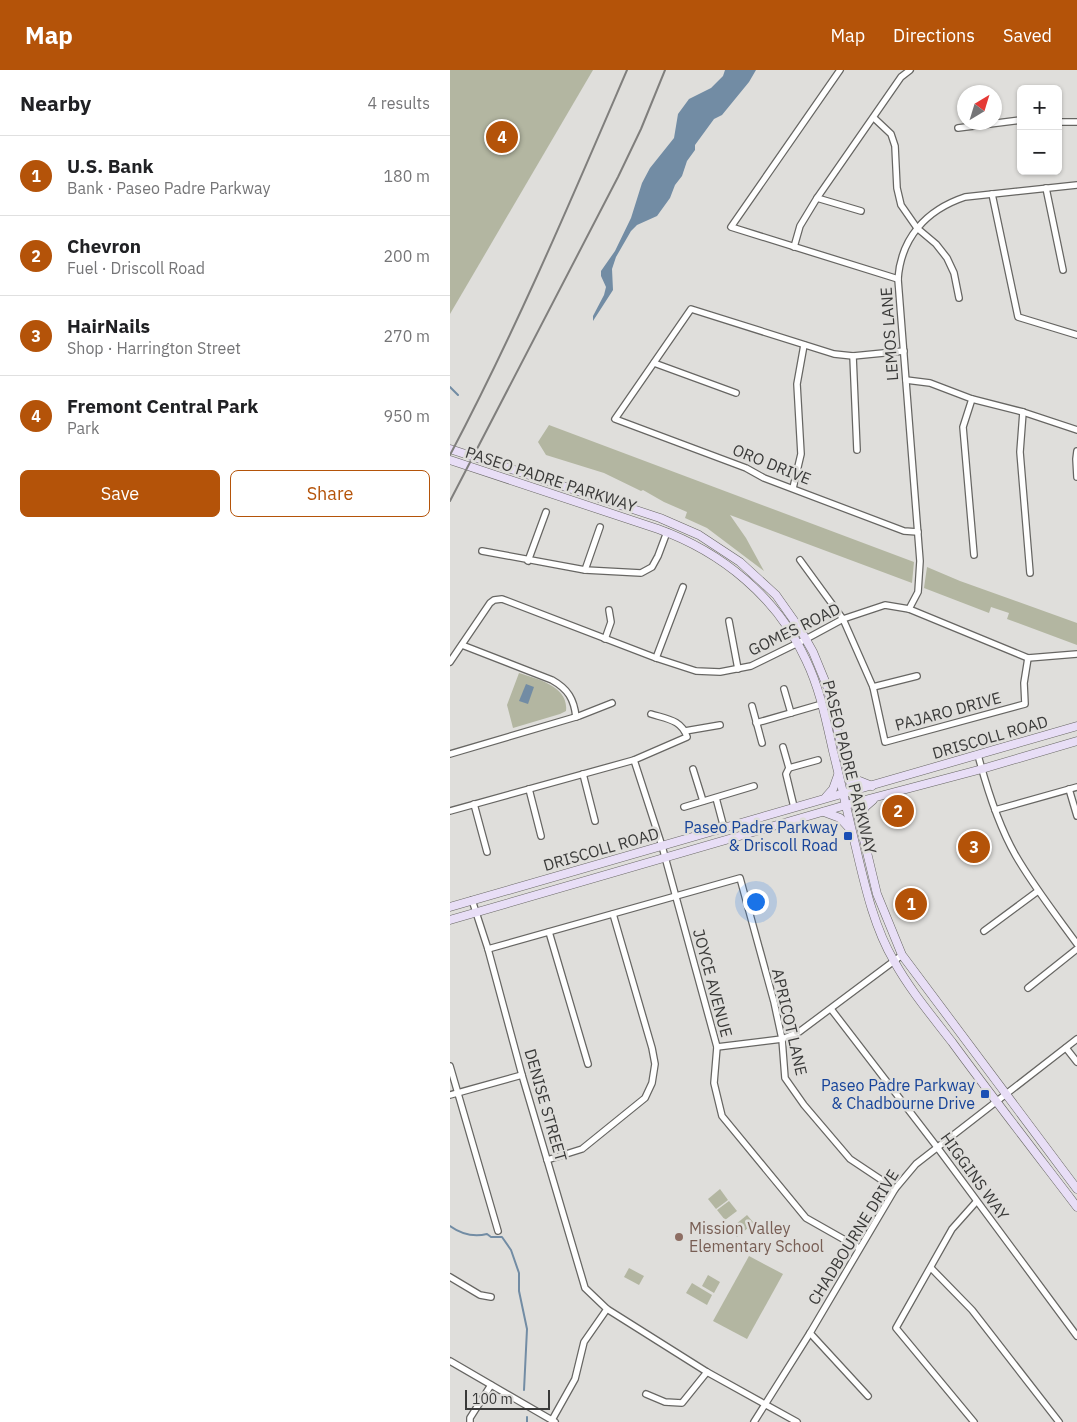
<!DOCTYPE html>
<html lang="en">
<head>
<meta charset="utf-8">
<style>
  body { margin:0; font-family:"IBM Plex Sans",sans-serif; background:#f6f6f6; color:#202124 }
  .controls { position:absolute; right:15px; top:15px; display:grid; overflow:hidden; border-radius:8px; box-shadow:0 1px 4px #0004 }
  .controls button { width:45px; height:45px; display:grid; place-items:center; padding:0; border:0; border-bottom:1px solid #e0e0e0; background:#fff; color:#202124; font:25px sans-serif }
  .compass { position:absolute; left:507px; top:15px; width:45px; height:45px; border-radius:50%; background:#fff; box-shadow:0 1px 4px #0004; rotate:38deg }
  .scale { position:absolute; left:15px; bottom:12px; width:85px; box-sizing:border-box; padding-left:5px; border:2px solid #3a3a39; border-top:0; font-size:14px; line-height:18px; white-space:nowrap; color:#3a3a39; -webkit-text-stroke:4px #dfdedb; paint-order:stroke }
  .you { position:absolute; left:305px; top:831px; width:18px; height:18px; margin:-12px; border:4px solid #fff; border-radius:50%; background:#1a73e8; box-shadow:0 0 0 8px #1a73e833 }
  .badge { display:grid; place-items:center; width:32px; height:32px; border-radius:50%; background:#b45309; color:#fff; font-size:16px; font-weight:700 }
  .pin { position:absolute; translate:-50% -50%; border:2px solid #fff; box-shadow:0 1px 5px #0006 }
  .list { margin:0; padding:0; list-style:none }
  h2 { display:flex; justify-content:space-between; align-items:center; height:65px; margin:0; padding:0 20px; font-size:21px }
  h2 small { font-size:16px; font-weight:400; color:#757577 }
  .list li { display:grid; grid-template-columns:32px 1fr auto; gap:15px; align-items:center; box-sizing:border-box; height:80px; padding:0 20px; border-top:1px solid #e0e0e0 }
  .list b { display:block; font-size:19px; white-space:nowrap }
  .list p { margin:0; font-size:16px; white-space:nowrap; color:#757577 }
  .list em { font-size:16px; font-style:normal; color:#757577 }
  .actions { display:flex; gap:10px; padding:15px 20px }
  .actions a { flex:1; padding:11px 0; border:1px solid #b45309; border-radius:8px; text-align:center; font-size:18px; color:#b45309 }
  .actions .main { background:#b45309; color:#fff }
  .map { position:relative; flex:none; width:627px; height:1352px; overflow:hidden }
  header { display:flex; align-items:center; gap:30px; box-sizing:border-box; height:70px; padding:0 25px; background:#b45309; color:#fff }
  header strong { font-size:24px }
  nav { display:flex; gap:28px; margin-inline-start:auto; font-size:18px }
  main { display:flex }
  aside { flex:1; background:#fff }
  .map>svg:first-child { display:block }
</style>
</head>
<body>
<header>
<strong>Map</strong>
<nav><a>Map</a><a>Directions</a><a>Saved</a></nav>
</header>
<main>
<aside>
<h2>Nearby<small>4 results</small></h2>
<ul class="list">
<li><span class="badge">1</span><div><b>U.S. Bank</b><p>Bank · Paseo Padre Parkway</p></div><em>180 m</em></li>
<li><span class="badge">2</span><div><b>Chevron</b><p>Fuel · Driscoll Road</p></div><em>200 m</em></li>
<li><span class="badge">3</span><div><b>HairNails</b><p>Shop · Harrington Street</p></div><em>270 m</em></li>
<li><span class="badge">4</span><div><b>Fremont Central Park</b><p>Park</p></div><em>950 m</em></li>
</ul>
<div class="actions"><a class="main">Save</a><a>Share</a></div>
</aside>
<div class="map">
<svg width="627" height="1352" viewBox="0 0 627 1352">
  <rect width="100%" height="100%" fill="#dfdedb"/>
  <g fill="#b3b6a1">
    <polygon points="0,0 143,0 0,244"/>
    <polygon points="99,355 464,492 462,513 280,445 296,468 314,501 257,458 235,448 237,442 214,432 193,420 191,421 154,403 96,385 88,372"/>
    <polygon points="477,497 510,511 627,553 627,575 557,549 559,543 541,537 539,543 474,518"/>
    <path d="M69,603c18,6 50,13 47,38l-6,3 -47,14 -6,-23z"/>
    <polygon points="270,1119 278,1130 266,1139 258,1129"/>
    <polygon points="279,1131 287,1141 275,1150 267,1140"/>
    <polygon points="297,1145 304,1153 287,1167 280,1159"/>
    <polygon points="299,1186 333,1204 297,1269 263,1251"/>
    <polygon points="179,1198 194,1206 189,1215 174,1207"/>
    <polygon points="258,1205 270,1212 264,1223 252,1216"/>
    <polygon points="242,1213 262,1225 257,1235 236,1223"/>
  </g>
  <g fill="#728ca4">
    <polygon points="275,0 306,0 299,12 272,45 264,49 245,75 245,80 237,91 232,106 225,115 220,128 207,146 187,155 181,161 166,187 162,199 163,220 143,251 143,246 154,225 156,217 151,206 151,201 165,181 181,148 192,113 200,98 224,68 228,44 239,29 261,18 273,6"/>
    <polygon points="76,614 84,617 78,634 69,631"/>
  </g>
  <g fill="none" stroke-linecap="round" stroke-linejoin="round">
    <g stroke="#728ca4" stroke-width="2">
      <polyline points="0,317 8,325"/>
      <path d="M0,1156c11,8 24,11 37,8l4,3h11l9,13 8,23v18l8,38 -3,61"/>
      <polyline points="77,1347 77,1352"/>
    </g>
    <defs>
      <g id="street">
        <polyline points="390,0 281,157 448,209"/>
        <polyline points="424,48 441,64 445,76 447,118 451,135 467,158 486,174 497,188 504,203 509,228"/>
        <polyline points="608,52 627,52"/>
        <polyline points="508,58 571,50"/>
        <polyline points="596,118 613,200"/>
        <polyline points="542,124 568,247 627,265"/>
        <polyline points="367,128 411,141"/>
        <polyline points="344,177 350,156 367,128 451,7 460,0"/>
        <polyline points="454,281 403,286 384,284 241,239 165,349 296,398 314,408 454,461 468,462"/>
        <polyline points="403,286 407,380"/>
        <polyline points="204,293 286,323"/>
        <polyline points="456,310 480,313 522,329 573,342 627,360"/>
        <polyline points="522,329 513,357 524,485"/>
        <polyline points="573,342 570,382 580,503"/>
        <polyline points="627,381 626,389 627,407"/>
        <polyline points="343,418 351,384 347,314 354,275"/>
        <polyline points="32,481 135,500 191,503 202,497 208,486 217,462"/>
        <polyline points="350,490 393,549 423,617 435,672 575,634 574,613 578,588"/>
        <polyline points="78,491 96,442"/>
        <polyline points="135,500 150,457"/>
        <path d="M459,539l9,-17 2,-31 -22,-282c3,-41 28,-69 67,-82l112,-12"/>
        <polyline points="279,551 288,599"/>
        <polyline points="155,569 161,552 159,540"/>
        <path d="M12,575l90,35c16,9 22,19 24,37"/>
        <polyline points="206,588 233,517"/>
        <polyline points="0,592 40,533 44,530 52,529 206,588 246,601 270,602 301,596 356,569 393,549 435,535 459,539 578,588 627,584"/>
        <polyline points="423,617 467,606"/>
        <polyline points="334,619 341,643"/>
        <polyline points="302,636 312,673"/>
        <polyline points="306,653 372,634"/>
        <polyline points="235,661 270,655"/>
        <polyline points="333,677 339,698 336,704 344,737"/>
        <polyline points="0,684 129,646 162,633"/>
        <path d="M528,685c9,34 20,70 38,101 18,31 40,59 61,88"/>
        <polyline points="184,690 212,776 267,977 264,1013 272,1046 356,1148 409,1178"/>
        <polyline points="339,698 368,690"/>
        <polyline points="243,699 253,731"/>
        <polyline points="133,704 145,751"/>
        <polyline points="79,719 91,766"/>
        <polyline points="619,719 627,746"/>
        <polyline points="266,728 274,758"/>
        <polyline points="24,734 37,782"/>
        <polyline points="234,737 304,716"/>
        <polyline points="545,740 627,717"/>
        <path d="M0,741l184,-51 53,-23c-5,-17 -20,-18 -36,-23"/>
        <polyline points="22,830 38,879 72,1005 135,1218 157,1239 257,1302 347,1352"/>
        <polyline points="534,861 588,821"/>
        <polyline points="99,862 138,994"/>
        <polyline points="38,879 290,808 324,932 332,969 335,1008 354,1035 400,1089 445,1119"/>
        <polyline points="578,918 627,879"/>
        <polyline points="381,939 487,1077 627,1266"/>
        <polyline points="267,977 332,969 349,962 452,885"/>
        <polyline points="616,978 627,992"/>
        <polyline points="0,996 48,1161"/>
        <polyline points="0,1025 72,1005"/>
        <polyline points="97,1090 132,1079 195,1028 202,1013 205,994 202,978 163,844"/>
        <polyline points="481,1198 522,1240 609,1352"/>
        <polyline points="0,1207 30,1225 41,1227"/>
        <polyline points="360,1263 418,1326"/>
        <polyline points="0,1291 105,1352"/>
        <polyline points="196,1324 215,1332 232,1333 257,1302"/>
        <polyline points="102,1350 125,1309 134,1272 157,1239"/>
        <polyline points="20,1352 20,1348 41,1315"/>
        <polyline points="304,1352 360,1263 445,1119 466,1094 627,969"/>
        <polyline points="524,1352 446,1258 502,1159 526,1132"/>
      </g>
      <g id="secondary">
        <polyline points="0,379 210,448 249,465 290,492 326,525 350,559 363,582 377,616 427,824 452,885 627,1119"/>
        <path d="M0,390l208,69c64,23 119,68 148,131 14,29 20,60 27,91 8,32 15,64 23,97 9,38 18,79 38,113 16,29 38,55 58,81 41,56 83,110 125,165"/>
        <polyline points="400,700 407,710 422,716"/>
        <polyline points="376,727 383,719 388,705"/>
        <polyline points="374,742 390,748 400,759"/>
        <polyline points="411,752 415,737 423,730"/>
        <polyline points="0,837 627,656"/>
        <polyline points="0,850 396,735 532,699 627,671"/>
      </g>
    </defs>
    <use href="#street" stroke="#676663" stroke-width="8"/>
    <use href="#secondary" stroke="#676663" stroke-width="9"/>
    <use href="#street" stroke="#fff" stroke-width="5.5"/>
    <use href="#secondary" stroke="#e8def6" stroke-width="8"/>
    <g stroke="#807f7d" stroke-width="2">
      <path d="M0,385c66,-125 121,-255 177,-385"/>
      <polyline points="0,431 168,107 191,59 215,0"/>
    </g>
  </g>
  <g fill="#1a4fb4" stroke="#dfdedb" stroke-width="2">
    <rect x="393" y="761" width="10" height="10" rx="2.5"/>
    <rect x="530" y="1019" width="10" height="10" rx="2.5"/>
  </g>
  <circle fill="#8d6e63" stroke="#dfdedb" stroke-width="2" cx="229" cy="1167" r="5"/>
  <g text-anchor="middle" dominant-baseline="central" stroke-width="5" stroke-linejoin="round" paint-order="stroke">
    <g font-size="16" fill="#3a3a39" stroke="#dfdedb">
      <text transform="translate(439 264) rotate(-94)">LEMOS LANE</text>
      <text transform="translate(322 394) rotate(22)">ORO DRIVE</text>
      <text transform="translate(101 409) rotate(18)">PASEO PADRE PARKWAY</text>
      <text transform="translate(344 559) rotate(-26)">GOMES ROAD</text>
      <text transform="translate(498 641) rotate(-15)">PAJARO DRIVE</text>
      <text transform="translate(540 667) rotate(-16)">DRISCOLL ROAD</text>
      <text transform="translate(400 697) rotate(76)">PASEO PADRE PARKWAY</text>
      <text transform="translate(151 779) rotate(-16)">DRISCOLL ROAD</text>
      <text transform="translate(263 913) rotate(75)">JOYCE AVENUE</text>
      <text transform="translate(340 952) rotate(77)">APRICOT LANE</text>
      <text transform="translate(96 1035) rotate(74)">DENISE STREET</text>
      <text transform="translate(525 1106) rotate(54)">HIGGINS WAY</text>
      <text transform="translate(403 1167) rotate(-58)">CHADBOURNE DRIVE</text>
    </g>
    <g font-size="16" fill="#164399" stroke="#dfdedb" text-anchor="end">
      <text x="388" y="757">Paseo Padre Parkway<tspan x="388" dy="18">&amp; Driscoll Road</tspan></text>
      <text x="525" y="1015">Paseo Padre Parkway<tspan x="525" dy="18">&amp; Chadbourne Drive</tspan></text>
    </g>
    <g font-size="16" fill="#785e54" stroke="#dfdedb" text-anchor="start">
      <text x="239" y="1158">Mission Valley<tspan x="239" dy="18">Elementary School</tspan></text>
    </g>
  </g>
</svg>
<div class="controls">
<button>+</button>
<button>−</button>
</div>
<svg class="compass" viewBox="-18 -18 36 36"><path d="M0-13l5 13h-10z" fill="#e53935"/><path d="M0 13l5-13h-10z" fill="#757577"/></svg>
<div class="scale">100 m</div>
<div class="you"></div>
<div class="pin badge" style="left:461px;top:834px">1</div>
<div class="pin badge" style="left:448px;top:741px">2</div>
<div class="pin badge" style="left:524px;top:777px">3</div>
<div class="pin badge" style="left:52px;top:67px">4</div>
</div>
</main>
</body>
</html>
